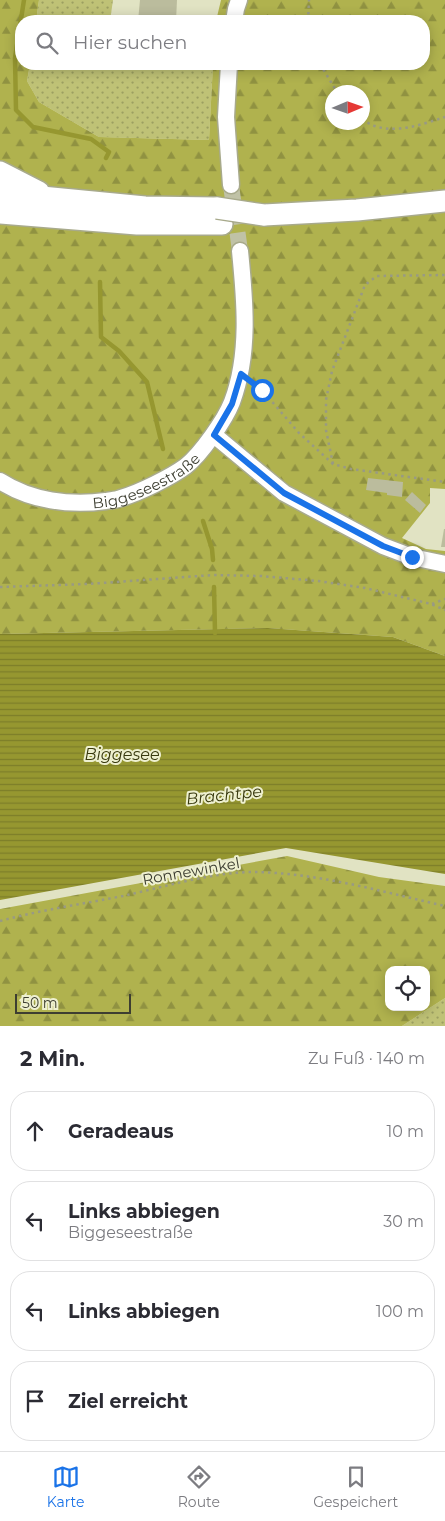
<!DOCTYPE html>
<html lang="de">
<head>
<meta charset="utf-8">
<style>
  body { margin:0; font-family:Montserrat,sans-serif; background:#f7f7f7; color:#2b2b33 }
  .controls { position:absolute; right:15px; bottom:15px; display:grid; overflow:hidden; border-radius:10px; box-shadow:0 2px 12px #0003 }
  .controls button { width:45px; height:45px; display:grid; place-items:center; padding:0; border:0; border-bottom:1px solid #e1e1e2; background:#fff; color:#2b2b33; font:25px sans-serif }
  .compass { position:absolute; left:325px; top:85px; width:45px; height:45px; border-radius:50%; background:#fff; box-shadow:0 2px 12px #0003; rotate:88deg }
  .scale { position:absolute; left:15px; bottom:12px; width:116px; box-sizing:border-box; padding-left:5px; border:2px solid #3d3e31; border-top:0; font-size:14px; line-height:18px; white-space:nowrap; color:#3d3e31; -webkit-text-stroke:4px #eef0d0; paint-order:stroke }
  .stop { position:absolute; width:15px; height:15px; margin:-11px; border:4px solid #1a73e8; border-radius:50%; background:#fff }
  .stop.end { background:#1a73e8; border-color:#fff; box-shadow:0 1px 5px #0008 }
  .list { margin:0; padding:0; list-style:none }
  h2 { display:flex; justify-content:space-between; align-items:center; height:65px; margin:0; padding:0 20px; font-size:21px }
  h2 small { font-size:16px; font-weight:400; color:#7c7c81 }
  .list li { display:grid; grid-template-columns:32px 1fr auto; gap:15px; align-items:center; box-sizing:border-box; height:80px; margin:0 10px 10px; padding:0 10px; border:1px solid #e1e1e2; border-radius:20px }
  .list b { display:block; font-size:19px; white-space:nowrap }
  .list p { margin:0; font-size:16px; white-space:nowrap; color:#7c7c81 }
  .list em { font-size:16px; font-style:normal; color:#7c7c81 }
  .icon { flex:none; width:28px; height:28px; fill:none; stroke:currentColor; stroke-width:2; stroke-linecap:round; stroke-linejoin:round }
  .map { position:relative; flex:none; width:445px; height:1026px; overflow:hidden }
  .search { position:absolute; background:#fff; box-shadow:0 2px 12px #0003; left:15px; right:15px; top:15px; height:55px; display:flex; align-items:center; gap:12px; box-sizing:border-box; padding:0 18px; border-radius:20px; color:#7c7c81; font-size:19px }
  .sheet { height:425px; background:#fff }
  nav { display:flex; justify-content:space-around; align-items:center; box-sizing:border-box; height:70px; border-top:1px solid #e1e1e2; background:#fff; font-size:14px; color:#7c7c81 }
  nav a { display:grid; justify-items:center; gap:2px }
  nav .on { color:#1a73e8 }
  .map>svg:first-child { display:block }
</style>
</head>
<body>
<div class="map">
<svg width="445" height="1026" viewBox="0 0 445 1026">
  <defs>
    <pattern id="grass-dots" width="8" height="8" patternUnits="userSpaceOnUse" patternTransform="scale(1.25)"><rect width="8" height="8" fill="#bfc276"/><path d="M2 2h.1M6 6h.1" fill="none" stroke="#9c9f61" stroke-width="1.8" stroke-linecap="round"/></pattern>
    <pattern id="forest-firs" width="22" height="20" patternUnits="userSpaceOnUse" patternTransform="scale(1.25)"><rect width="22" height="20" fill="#b0b24e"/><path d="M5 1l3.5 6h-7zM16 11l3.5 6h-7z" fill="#909241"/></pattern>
    <pattern id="water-rules" width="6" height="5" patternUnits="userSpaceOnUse" patternTransform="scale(1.25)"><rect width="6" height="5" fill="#969730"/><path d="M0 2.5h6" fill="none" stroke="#7c7d29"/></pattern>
  </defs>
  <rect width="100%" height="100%" fill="#e1e3c3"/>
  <g fill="url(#grass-dots)">
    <polygon points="39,0 113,0 110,21 36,21"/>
    <polygon points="30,64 213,64 209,140 99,137 39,102 27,81"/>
    <polygon points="445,998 445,1026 402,1026"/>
  </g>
  <g fill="url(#forest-firs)" fill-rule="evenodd">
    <path d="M0,0h39l-3,21h-15v43h9l-3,17 12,21 60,35 110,3 4,-76h211v-43h-208l5,-21h224v489l-15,-1v15l-28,35 24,11 19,2v105l-52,-19 -125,-9 -268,6zM332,92h30v30h-30z"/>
    <path d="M287,856l92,21 66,9v112l-43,28h-402v-117zM389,970h37v37h-37z"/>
  </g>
  <polygon fill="url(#water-rules)" points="268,628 393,637 445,656 445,874 286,848 0,900 0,634"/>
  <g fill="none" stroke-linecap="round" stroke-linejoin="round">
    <g stroke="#969730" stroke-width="4.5">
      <polyline points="24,0 15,58 16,110 33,127 91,139 109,152 106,158"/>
      <polyline points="100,282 101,337 119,351 147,382 163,449"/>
      <polyline points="203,521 212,549 213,560"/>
      <polyline points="214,587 215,633"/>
    </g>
  </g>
  <g fill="#bbbc9d">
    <polygon points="140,0 177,0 176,21 138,21"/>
    <polygon points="368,478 403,482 402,497 387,495 387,493 366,490"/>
    <polygon points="412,492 426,505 420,513 405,500"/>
    <polygon points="444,529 445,529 445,547 441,547"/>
  </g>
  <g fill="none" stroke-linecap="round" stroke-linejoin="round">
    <polyline stroke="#c0c2a6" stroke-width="16" stroke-dasharray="16 8" stroke-linecap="butt" points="231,185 240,251"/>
    <defs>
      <g id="minor">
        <polyline points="234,21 236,9 239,0"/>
        <polyline points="229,64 226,117 231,185"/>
        <polyline points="214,435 284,493 383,546 412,557 445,564"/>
        <path id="s1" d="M0,481c31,20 70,25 106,20 5,-1 11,-1 15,-3 18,-5 50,-21 65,-32 15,-12 39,-46 46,-64 18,-48 13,-101 8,-151"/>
      </g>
      <g id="major">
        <polyline points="0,172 39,192"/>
        <polyline points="0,193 145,207 217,208"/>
        <polyline points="0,213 137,224 222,224"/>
        <polyline points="264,215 357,210 445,201"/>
      </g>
    </defs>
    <use href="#minor" stroke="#a8aa8c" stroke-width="19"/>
    <use href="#major" stroke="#a8aa8c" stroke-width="24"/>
    <g stroke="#999a83" stroke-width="2.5" stroke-dasharray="2.5 4" stroke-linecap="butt">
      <polyline points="308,21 309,0"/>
      <polyline points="320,64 337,92"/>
      <path d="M362,119c24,19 58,6 83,-2"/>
      <polyline points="254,384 262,390 299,433 333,464 351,469 445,482"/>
      <polyline points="333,464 326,430 326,400 332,371 365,285 377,276 445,275"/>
      <polyline points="0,587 88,584 213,575 261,576 318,581 365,588 431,604 445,610"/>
      <polyline points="432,604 445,599"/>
      <path d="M0,921c41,-11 82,-17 123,-25 41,-9 89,-24 131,-24 65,1 129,20 191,34"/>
    </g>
    <use href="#minor" stroke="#fff" stroke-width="16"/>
    <use href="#major" stroke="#fff" stroke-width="21"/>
    <defs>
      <polyline id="major-bridge" points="217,208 264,215"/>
    </defs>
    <use href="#major-bridge" stroke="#a8aa8c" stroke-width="24" stroke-linecap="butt"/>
    <use href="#major-bridge" stroke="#fff" stroke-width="21"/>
  </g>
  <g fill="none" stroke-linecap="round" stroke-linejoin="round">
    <polyline stroke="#1a73e8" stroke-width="6" points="262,390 241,374 232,404 214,435 284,493 383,546 412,557"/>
  </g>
  <g text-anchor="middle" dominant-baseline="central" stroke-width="4" stroke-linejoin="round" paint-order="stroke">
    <g font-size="15" fill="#3d3e31" stroke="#eef0d0">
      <text stroke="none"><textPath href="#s1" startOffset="155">Biggeseestraße</textPath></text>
      <text transform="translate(191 871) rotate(-10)">Ronnewinkel</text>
    </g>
    <g font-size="16" font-style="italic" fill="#38390e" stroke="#eef0d0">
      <text x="122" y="754">Biggesee</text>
      <text transform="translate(224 795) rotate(-6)">Brachtpe</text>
    </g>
  </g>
</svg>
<div class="controls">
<button><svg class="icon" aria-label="locate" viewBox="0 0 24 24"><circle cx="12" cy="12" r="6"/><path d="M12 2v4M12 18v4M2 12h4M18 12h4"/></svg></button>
</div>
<svg class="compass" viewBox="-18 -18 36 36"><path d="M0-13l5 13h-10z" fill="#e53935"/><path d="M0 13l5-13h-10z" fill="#7c7c81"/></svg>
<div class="scale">50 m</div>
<div class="stop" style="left:262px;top:390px"></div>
<div class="stop end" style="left:412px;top:557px"></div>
<div class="search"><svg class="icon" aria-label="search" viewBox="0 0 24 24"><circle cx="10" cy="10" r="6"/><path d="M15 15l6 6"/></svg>Hier suchen</div>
</div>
<section class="sheet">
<h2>2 Min.<small>Zu Fuß · 140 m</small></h2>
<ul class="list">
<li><svg class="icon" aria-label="ahead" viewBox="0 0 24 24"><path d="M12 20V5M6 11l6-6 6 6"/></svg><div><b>Geradeaus</b></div><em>10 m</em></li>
<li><svg class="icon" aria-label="left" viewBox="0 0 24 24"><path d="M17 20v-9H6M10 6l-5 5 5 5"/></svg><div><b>Links abbiegen</b><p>Biggeseestraße</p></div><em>30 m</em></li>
<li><svg class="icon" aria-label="left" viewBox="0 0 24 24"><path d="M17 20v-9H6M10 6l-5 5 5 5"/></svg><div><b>Links abbiegen</b></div><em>100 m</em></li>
<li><svg class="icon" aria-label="arrive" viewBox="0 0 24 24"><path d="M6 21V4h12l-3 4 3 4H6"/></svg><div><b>Ziel erreicht</b></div></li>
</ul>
</section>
<nav>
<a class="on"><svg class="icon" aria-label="map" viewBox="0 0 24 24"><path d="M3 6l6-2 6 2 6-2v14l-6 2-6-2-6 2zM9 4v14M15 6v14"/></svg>Karte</a>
<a><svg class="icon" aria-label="directions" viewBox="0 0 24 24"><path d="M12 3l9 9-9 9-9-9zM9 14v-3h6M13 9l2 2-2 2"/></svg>Route</a>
<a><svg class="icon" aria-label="saved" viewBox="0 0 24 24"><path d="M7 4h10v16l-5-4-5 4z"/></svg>Gespeichert</a>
</nav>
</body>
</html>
